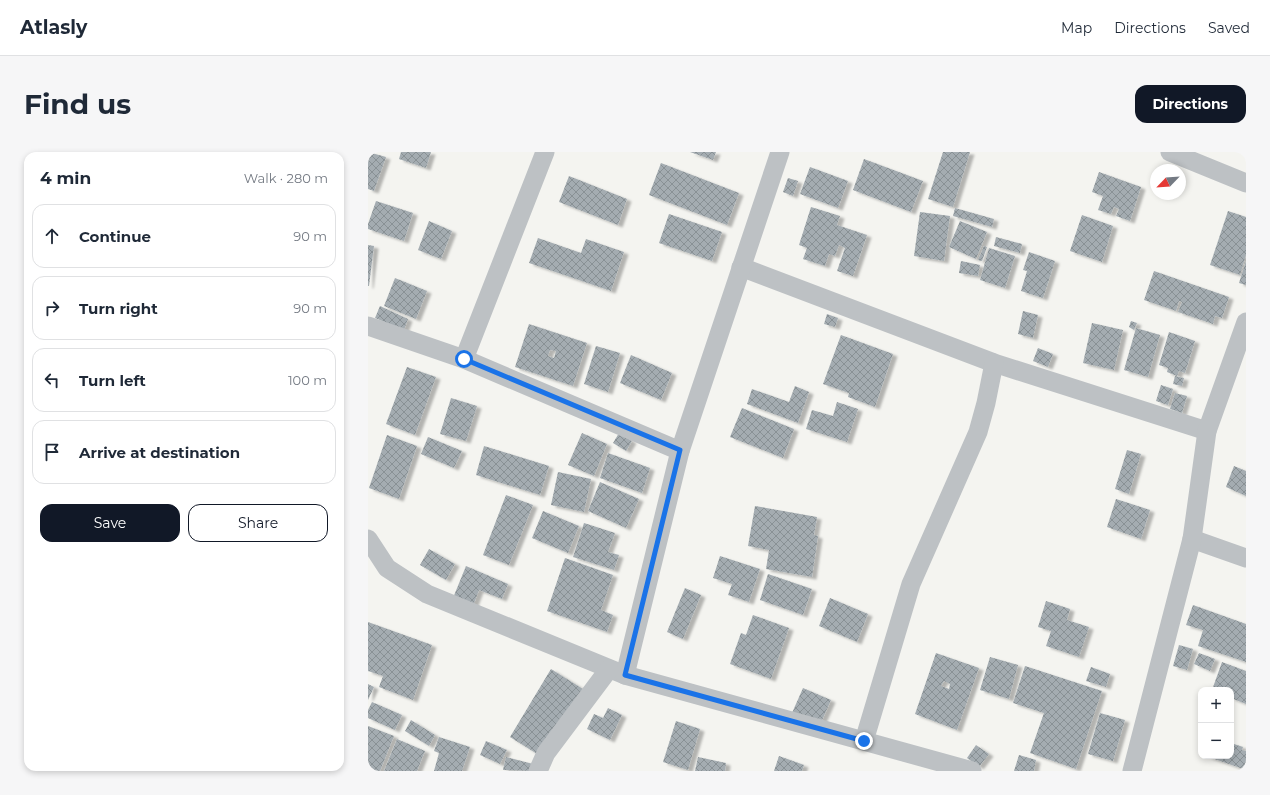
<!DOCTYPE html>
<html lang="en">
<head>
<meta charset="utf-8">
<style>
  body { margin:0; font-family:Montserrat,sans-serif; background:#f6f6f7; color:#1f2937 }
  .controls { position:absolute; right:12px; bottom:12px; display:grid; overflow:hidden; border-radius:8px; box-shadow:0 2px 6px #0003 }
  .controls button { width:36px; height:36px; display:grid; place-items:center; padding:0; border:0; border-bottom:1px solid #e0e1e3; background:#fff; color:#1f2937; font:20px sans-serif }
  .compass { position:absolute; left:782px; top:12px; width:36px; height:36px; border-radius:50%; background:#fff; box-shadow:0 2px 6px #0003; rotate:245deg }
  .stop { position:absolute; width:12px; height:12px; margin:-9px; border:3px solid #1a73e8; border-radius:50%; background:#fff }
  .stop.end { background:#1a73e8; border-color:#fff; box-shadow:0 1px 4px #0008 }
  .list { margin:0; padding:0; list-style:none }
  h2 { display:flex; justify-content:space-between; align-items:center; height:52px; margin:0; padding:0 16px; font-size:17px }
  h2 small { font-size:13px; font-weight:400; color:#747a83 }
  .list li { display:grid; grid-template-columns:26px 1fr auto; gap:12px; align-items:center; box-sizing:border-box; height:64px; margin:0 8px 8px; padding:0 8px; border:1px solid #e0e1e3; border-radius:12px }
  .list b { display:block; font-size:15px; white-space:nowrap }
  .list em { font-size:13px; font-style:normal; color:#747a83 }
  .actions { display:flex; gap:8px; padding:12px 16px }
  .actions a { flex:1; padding:9px 0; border:1px solid #111827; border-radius:12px; text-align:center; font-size:14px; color:#111827 }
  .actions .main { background:#111827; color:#fff }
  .icon { flex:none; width:22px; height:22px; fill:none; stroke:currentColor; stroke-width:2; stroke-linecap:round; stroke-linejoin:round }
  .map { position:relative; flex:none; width:878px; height:619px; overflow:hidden; border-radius:12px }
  header { display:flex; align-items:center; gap:24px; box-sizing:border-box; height:56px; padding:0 20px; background:#fff; border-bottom:1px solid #e0e1e3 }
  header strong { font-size:19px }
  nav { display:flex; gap:22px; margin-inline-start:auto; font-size:14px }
  .intro { display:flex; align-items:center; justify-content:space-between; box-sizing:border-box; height:96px; padding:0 24px }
  h1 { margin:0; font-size:28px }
  .button { padding:10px 18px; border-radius:12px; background:#111827; color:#fff; font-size:14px; font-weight:700 }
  main { display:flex; gap:24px; padding:0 24px }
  aside { flex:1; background:#fff; border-radius:12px; box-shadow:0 2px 6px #0003 }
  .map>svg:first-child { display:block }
</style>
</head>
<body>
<header>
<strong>Atlasly</strong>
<nav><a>Map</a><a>Directions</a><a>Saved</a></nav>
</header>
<div class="intro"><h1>Find us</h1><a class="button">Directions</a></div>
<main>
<aside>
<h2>4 min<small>Walk · 280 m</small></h2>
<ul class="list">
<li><svg class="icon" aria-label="ahead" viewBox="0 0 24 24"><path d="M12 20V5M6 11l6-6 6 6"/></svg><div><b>Continue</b></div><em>90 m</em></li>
<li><svg class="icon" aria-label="right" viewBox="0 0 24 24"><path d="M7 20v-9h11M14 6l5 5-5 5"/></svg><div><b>Turn right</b></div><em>90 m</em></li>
<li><svg class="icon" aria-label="left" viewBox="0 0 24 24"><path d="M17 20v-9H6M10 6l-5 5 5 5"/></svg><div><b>Turn left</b></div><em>100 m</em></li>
<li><svg class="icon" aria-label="arrive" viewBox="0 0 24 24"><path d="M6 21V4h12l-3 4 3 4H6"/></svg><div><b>Arrive at destination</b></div></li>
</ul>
<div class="actions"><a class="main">Save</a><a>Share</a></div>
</aside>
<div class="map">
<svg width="878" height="619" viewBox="0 0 878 619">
  <defs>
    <pattern id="building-cross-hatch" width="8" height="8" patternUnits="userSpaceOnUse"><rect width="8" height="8" fill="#a4acb1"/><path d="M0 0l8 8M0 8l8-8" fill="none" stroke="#899195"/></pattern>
    <filter id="shadow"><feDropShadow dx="4.5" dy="2.5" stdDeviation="1" flood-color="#0004"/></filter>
  </defs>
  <rect width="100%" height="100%" fill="#f4f4f0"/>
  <g fill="url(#building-cross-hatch)" fill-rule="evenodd" filter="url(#shadow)">
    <polygon points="0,0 18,5 6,39 0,37"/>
    <polygon points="33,0 63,0 58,16 31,7"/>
    <polygon points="322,0 348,0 345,8"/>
    <polygon points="575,0 602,0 585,55 560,47"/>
    <polygon points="496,7 555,29 543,60 485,38"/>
    <polygon points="293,11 371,41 359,73 281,43"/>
    <polygon points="442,15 480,29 470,56 432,42"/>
    <polygon points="731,20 773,35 762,69 748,64 751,57 746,55 743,62 730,58 735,44 724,40"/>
    <polygon points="201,24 259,47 250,73 191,50"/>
    <polygon points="420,26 430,29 425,44 415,40"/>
    <polygon points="8,49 45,61 36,89 0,77 0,72"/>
    <polygon points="443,55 472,64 469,73 499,83 485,124 469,119 477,96 471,93 467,104 461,102 457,114 435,107 439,96 431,93"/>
    <polygon points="587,56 626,67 624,75 585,64"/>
    <polygon points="860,59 878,65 878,103 872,123 842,113"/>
    <polygon points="552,60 582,64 576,109 546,104"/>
    <polygon points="301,62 354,80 344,109 291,91"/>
    <polygon points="714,63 745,74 734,110 702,99"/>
    <polygon points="61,69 84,79 73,107 50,98"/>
    <polygon points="592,69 619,80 608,107 581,95"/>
    <polygon points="628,85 654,92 652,101 626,94"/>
    <polygon points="170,86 213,101 218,87 256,100 243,139 161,111"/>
    <polygon points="0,93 6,94 1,134 0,134"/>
    <polygon points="616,94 619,95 614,109 610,108"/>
    <polygon points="621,96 647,104 637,136 612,128"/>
    <polygon points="661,100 687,109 675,146 653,139 659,119 655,118"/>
    <polygon points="593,109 612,113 610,124 591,121"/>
    <polygon points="878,109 878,133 871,131"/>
    <polygon points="786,119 861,145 854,166 847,164 845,172 810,160 814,150 811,149 808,159 776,148"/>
    <polygon points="27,126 59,139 48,167 16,154"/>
    <polygon points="12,154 40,167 36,178 7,166"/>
    <polygon points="655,159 670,163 665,186 650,182"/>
    <polygon points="459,162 470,166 467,175 456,172"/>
    <polygon points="763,169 769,171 766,178 761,175"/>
    <polygon points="724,171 755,178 746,218 715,211"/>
    <path d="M161,172l58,19 -14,43 -58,-19zM182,198l6,1 -2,7 -6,-2z"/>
    <polygon points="768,176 792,183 780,225 756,218"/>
    <polygon points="801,180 827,189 817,221 811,219 809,224 799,220 800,216 791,213"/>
    <polygon points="473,183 525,202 507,255 480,245 481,241 455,232"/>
    <polygon points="228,194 252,201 240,240 216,232"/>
    <polygon points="670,196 685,202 680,215 665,209"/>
    <polygon points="263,203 304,221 293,248 252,231"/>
    <polygon points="39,215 68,225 47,283 18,272"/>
    <polygon points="807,224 816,226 814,234 805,232"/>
    <polygon points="793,233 805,237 800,253 788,249"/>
    <polygon points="427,234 441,240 430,271 379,252 384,237 421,250"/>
    <polygon points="807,241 819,244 814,261 802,257"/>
    <polygon points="83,246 109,254 98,289 72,282"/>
    <polygon points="469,250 490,257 479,290 438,277 444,258 465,264"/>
    <polygon points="374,256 426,277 415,306 362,285"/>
    <polygon points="214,281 239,292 226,324 200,313"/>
    <polygon points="251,281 264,289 258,299 245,291"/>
    <polygon points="19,283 49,294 31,347 1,336"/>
    <polygon points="60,285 94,299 86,316 53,302"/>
    <polygon points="116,294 181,314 172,343 108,323"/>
    <polygon points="759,298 773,302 761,342 747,337"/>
    <polygon points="240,301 282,316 274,341 232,326"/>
    <polygon points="866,314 878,319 878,344 858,335"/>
    <polygon points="190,320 223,327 216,360 183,353"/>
    <polygon points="232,330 271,347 258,376 220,359"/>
    <polygon points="138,343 165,353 141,413 115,403"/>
    <polygon points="748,347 782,358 773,387 739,375"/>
    <polygon points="387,354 449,365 446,383 450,384 444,425 398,417 401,398 380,394"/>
    <polygon points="175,359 211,374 200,401 164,386"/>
    <polygon points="216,371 247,381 240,400 251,403 246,418 205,405"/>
    <polygon points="61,397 87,412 78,428 52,413"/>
    <polygon points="352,404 392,417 381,450 360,443 364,432 345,426"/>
    <polygon points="197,406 245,423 233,458 245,463 239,480 179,459"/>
    <polygon points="98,414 140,432 134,447 111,438 105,454 85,446"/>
    <polygon points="400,422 444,437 435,463 392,448"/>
    <polygon points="317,436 333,443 315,487 299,480"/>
    <polygon points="462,446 500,462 489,490 451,474"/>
    <polygon points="678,449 702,457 699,468 721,475 711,505 678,494 683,479 670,475"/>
    <polygon points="825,453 878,472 878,510 830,494 835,478 818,473"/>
    <polygon points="385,463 421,476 403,527 362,512 373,481 378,483"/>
    <polygon points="0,470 64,493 45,548 11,535 15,524 0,519"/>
    <polygon points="811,493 825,497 819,518 805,514"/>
    <path d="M568,501l43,15 -22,62 -42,-16zM576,529l6,3 -1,5 -8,-3z"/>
    <polygon points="831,501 847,507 842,519 826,512"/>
    <polygon points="622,505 650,513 641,547 612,538"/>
    <polygon points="854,510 878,519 878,552 863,546 863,538 844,538"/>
    <polygon points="657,514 734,539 708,617 662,601 676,561 645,551"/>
    <polygon points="723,515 742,522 738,535 718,529"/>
    <polygon points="183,517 215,537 174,605 142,585"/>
    <polygon points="0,532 6,535 0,548"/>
    <polygon points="435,536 463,548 452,573 424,561"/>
    <polygon points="4,550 34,563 27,578 0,566 0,558"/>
    <polygon points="240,556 254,563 242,588 219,577 226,562 235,566"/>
    <polygon points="732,561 757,568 745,609 720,602"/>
    <polygon points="43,568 67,583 61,594 37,579"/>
    <polygon points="308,569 332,577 320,618 295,610"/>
    <polygon points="0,574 26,584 12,619 0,619"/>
    <polygon points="71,585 102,595 94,619 66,619 71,601 66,599"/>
    <polygon points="29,587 57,599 49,619 16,619"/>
    <polygon points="118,589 139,598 132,612 112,603"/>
    <polygon points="863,591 875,595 874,598 878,599 878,618 838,604 863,604"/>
    <polygon points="608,593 621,602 611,615 599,606"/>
    <polygon points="651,603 668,608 666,619 646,619"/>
    <polygon points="411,604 436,613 434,619 406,619"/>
    <polygon points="138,605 169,613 168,619 135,618"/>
    <polygon points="330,605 358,611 357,619 327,619"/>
  </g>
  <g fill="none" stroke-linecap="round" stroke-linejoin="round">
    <g stroke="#bdc1c4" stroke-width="19">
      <polyline points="802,0 878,31"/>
      <polyline points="373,115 626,211 839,279"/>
      <polyline points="0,174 96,207 312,299"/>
      <polyline points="96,207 177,0"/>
      <polyline points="0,387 19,416 59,442 257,523 604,619"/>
      <polyline points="824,387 878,406"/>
      <polyline points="257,523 312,299 412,0"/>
      <polyline points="496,589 543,432 610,280 618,251 626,211"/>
      <polyline points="170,619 178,601 241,517"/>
      <polyline points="764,619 824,387 839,279 878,170"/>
    </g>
  </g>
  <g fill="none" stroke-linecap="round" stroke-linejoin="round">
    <polyline stroke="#1a73e8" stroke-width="5" points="96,207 312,298 257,523 496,589"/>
  </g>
</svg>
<div class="controls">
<button>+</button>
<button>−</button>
</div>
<svg class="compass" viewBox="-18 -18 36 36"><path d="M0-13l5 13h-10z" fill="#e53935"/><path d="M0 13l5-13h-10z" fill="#747a83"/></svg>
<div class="stop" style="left:96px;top:207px"></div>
<div class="stop end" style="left:496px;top:589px"></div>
</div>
</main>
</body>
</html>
